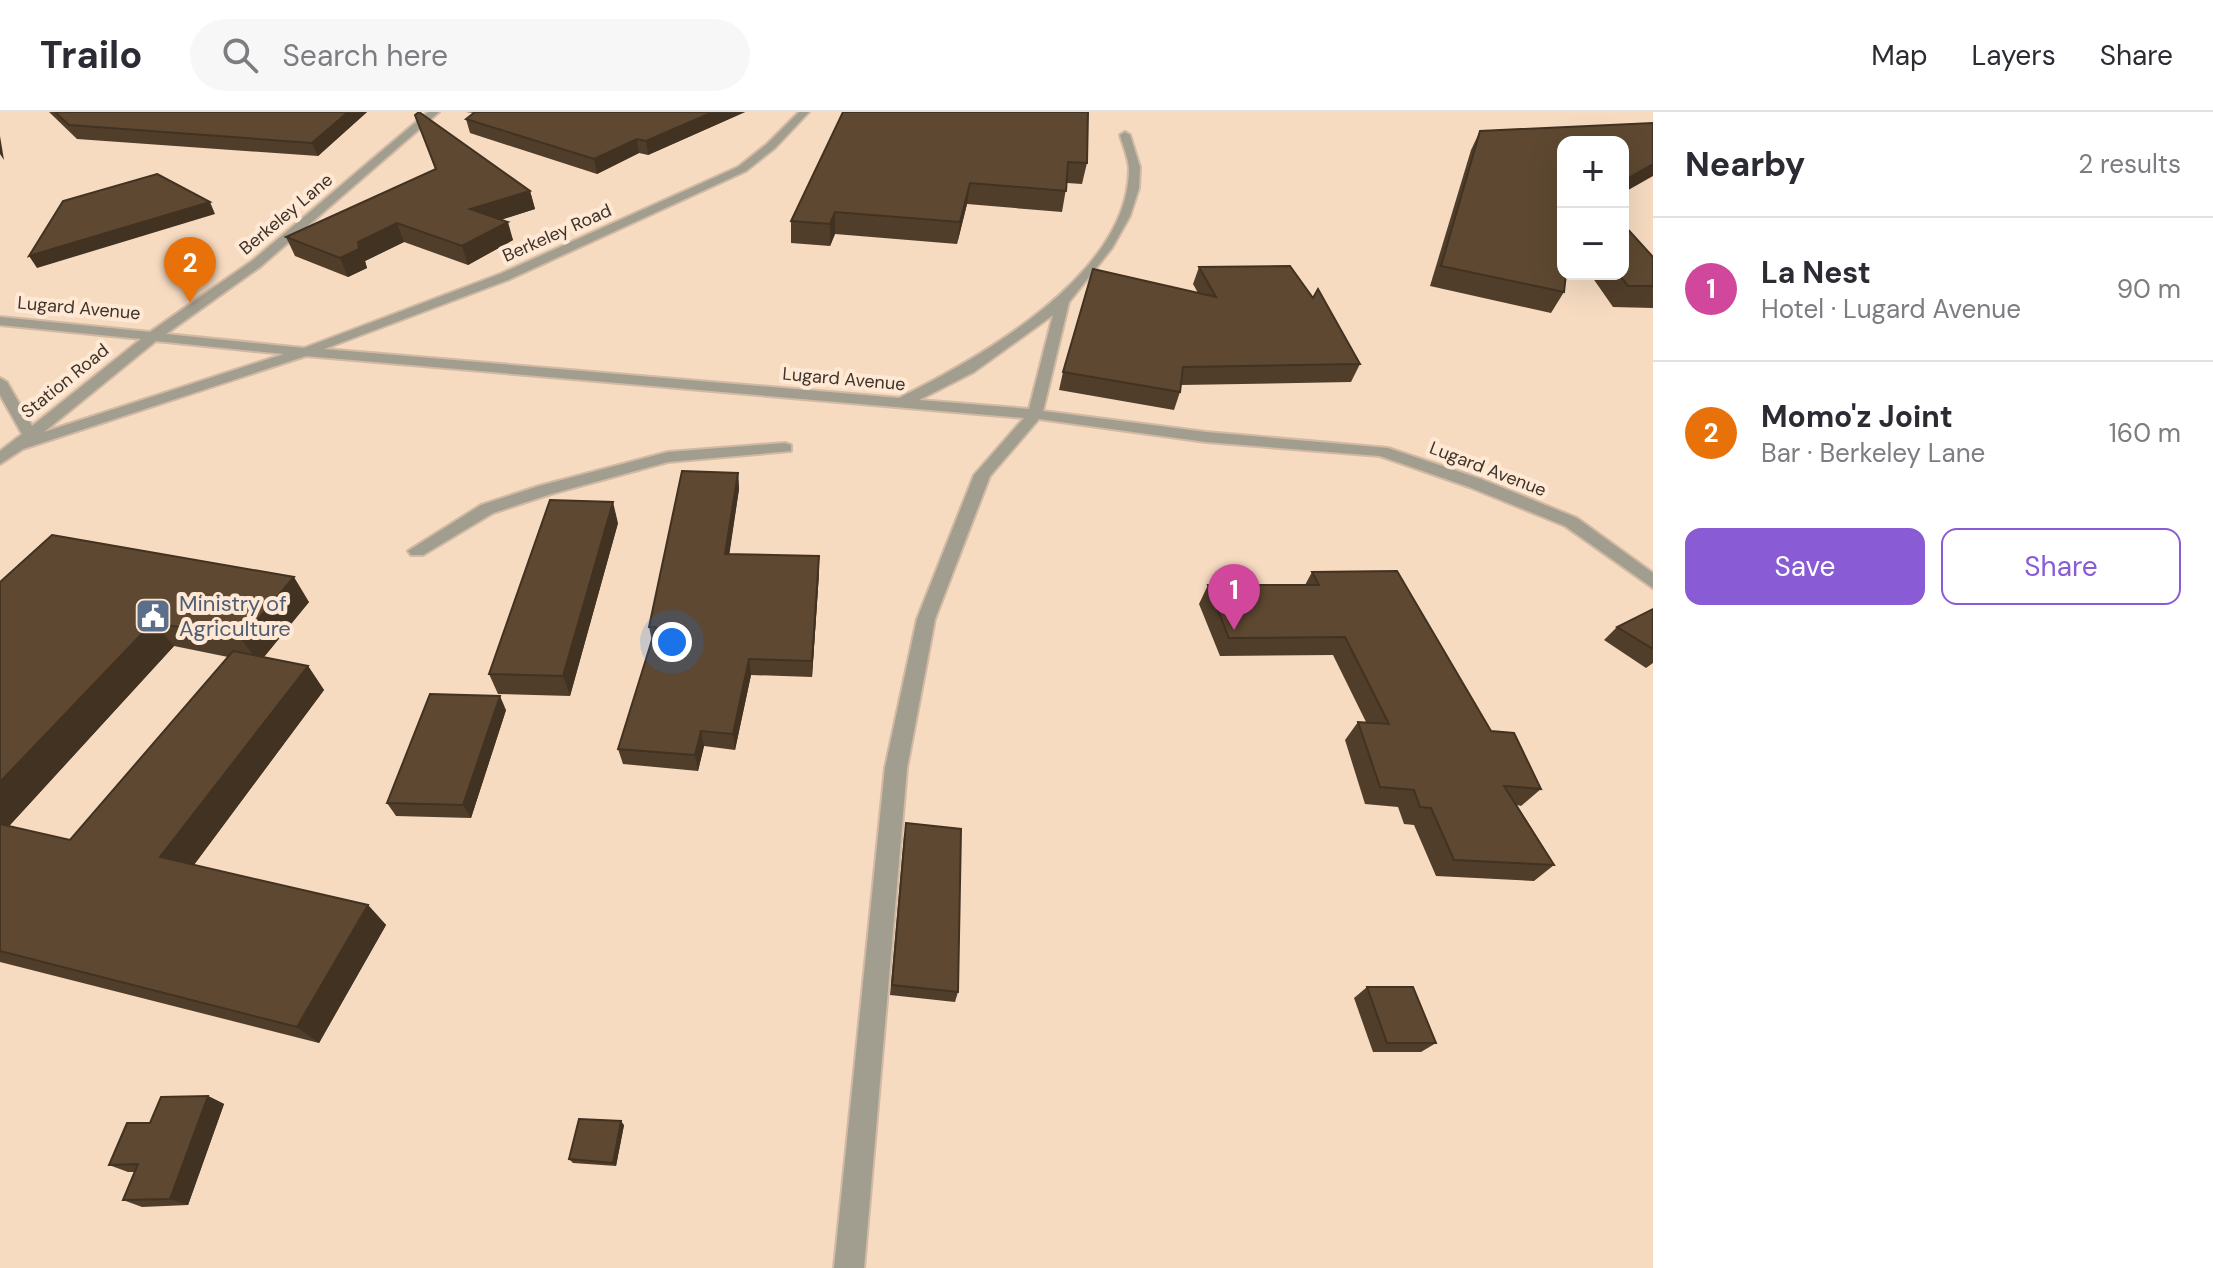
<!DOCTYPE html>
<html lang="en">
<head>
<meta charset="utf-8">
<style>
  body { margin:0; font-family:"DM Sans",sans-serif; background:#f7f7f7; color:#2b2b33 }
  .controls { position:absolute; right:24px; top:24px; display:grid; overflow:hidden; border-radius:16px; box-shadow:0 8px 32px #0002 }
  .controls button { width:72px; height:72px; display:grid; place-items:center; padding:0; border:0; border-bottom:2px solid #e1e1e2; background:#fff; color:#2b2b33; font:40px sans-serif }
  .you { position:absolute; left:672px; top:530px; width:28px; height:28px; margin:-20px; border:6px solid #fff; border-radius:50%; background:#1a73e8; box-shadow:0 0 0 12px #1a73e833 }
  .badge { display:grid; place-items:center; width:52px; height:52px; border-radius:50%; background:#895bd4; color:#fff; font-size:26px; font-weight:700 }
  .pin { position:absolute; translate:-50% -66px; filter:drop-shadow(0 2px 4px #0008) }
  .pin::after { content:''; position:absolute; top:42px; width:28px; height:24px; background:inherit; clip-path:polygon(0 0,100% 0,50% 100%) }
  .list { margin:0; padding:0; list-style:none }
  h2 { display:flex; justify-content:space-between; align-items:center; height:104px; margin:0; padding:0 32px; font-size:34px }
  h2 small { font-size:26px; font-weight:400; color:#7c7c81 }
  .list li { display:grid; grid-template-columns:52px 1fr auto; gap:24px; align-items:center; box-sizing:border-box; height:144px; padding:0 32px; border-top:2px solid #e1e1e2 }
  .list b { display:block; font-size:30px; white-space:nowrap }
  .list p { margin:0; font-size:26px; white-space:nowrap; color:#7c7c81 }
  .list em { font-size:26px; font-style:normal; color:#7c7c81 }
  .actions { display:flex; gap:16px; padding:24px 32px }
  .actions a { flex:1; padding:18px 0; border:2px solid #895bd4; border-radius:16px; text-align:center; font-size:28px; color:#895bd4 }
  .actions .main { background:#895bd4; color:#fff }
  .icon { flex:none; width:44px; height:44px; fill:none; stroke:currentColor; stroke-width:2; stroke-linecap:round; stroke-linejoin:round }
  .map { position:relative; flex:none; width:1653px; height:1156px; overflow:hidden }
  header { display:flex; align-items:center; gap:48px; box-sizing:border-box; height:112px; padding:0 40px; background:#fff; border-bottom:2px solid #e1e1e2 }
  header strong { font-size:38px }
  nav { display:flex; gap:44px; margin-inline-start:auto; font-size:28px }
  .search { width:560px; height:72px; background:#f7f7f7; display:flex; align-items:center; gap:20px; box-sizing:border-box; padding:0 28px; border-radius:44px; color:#7c7c81; font-size:30px }
  main { display:flex }
  aside { flex:1; background:#fff }
  .map>svg:first-child { display:block }
</style>
</head>
<body>
<header>
<strong>Trailo</strong>
<div class="search"><svg class="icon" aria-label="search" viewBox="0 0 24 24"><circle cx="10" cy="10" r="6"/><path d="M15 15l6 6"/></svg>Search here</div>
<nav><a>Map</a><a>Layers</a><a>Share</a></nav>
</header>
<main>
<div class="map">
<svg width="1653" height="1156" viewBox="0 0 1653 1156">
  <rect width="100%" height="100%" fill="#f6dbc1"/>
  <g fill="none" stroke-linecap="round" stroke-linejoin="round">
    <defs>
      <g id="minor">
        <path d="M428,0h11l-179,155 -94,67 138,14 196,-74 238,-107 29,-23 32,-32h10l-34,36 -29,23 -238,109 -184,69 575,49c81,-40 229,-123 230,-228 0,-11 -6,-24 -9,-35l5,-3 5,3 10,32 -1,21 -9,28 -18,32 -43,54 -26,109 163,21 182,16 93,31 96,39 76,55v15l-88,-62 -96,-39 -89,-31 -174,-14 -167,-23 -49,57 -55,143 -28,149 -43,500h-30l51,-500 32,-149 57,-144 50,-57 -718,-62 -283,93 -23,15v-13l22,-17 -22,-39v-17l7,4 25,44 109,-87 -141,-14v-8l150,15 102,-71zM1053,203l-24,94 -110,-9 55,-28zM156,229l128,13 -240,78z"/>
        <polygon points="785,331 791,333 791,339 668,350 551,382 493,401 423,443 411,443 408,439 481,393 539,374 668,340"/>
      </g>
    </defs>
    <use href="#minor" stroke="#d1b9a3" stroke-width="4"/>
    <use href="#minor" fill="#a19d8f" fill-rule="evenodd"/>
  </g>
  <g fill="#513e2a" fill-rule="evenodd">
    <polygon points="49,0 367,0 318,44 77,27"/>
    <polygon points="466,0 745,0 648,43 639,41 597,62 470,21 466,7 474,1"/>
    <polygon points="843,0 1087,51 1082,72 1067,71 1062,100 967,92 957,132 835,122 830,134 791,131 791,109"/>
    <polygon points="415,3 530,79 535,97 502,107 513,128 468,153 404,130 365,149 367,156 348,165 295,144 286,125 435,57"/>
    <polygon points="1480,19 1563,30 1564,180 1551,201 1430,174 1471,38"/>
    <polygon points="1653,145 1653,196 1613,195 1590,162 1623,162"/>
    <polygon points="1199,155 1360,252 1351,270 1181,273 1180,280 1174,298 1059,278 1063,260 1198,181 1193,172"/>
    <polygon points="738,361 739,377 729,442 819,461 812,565 751,563 735,638 704,634 698,659 623,652 618,637 652,529 649,515"/>
    <polygon points="618,411 570,584 498,582 489,562"/>
    <polygon points="1312,460 1491,619 1541,677 1521,694 1517,693 1554,753 1534,769 1436,764 1414,713 1404,712 1398,695 1365,692 1345,628 1358,610 1366,610 1333,543 1220,544 1199,492 1208,473 1305,473"/>
    <path d="M0,470l309,20 -45,55 44,9 16,24 -130,175 174,40 18,20 -67,118 -319,-81zM174,534l54,11 -158,183 -61,-14z"/>
    <polygon points="1653,497 1653,551 1646,556 1604,528 1617,515"/>
    <polygon points="506,598 471,706 396,704 387,691"/>
    <polygon points="904,723 958,880 955,890 890,883"/>
    <polygon points="1367,875 1436,931 1421,940 1373,940 1354,886"/>
    <polygon points="208,984 224,992 188,1093 142,1095 123,1088 135,1060 128,1060 109,1053"/>
    <polygon points="624,1013 616,1054 573,1051 569,1047"/>
  </g>
  <g fill="#423222">
    <polygon points="348,0 367,0 318,44 312,31"/>
    <polygon points="713,0 745,0 648,43 646,29"/>
    <polygon points="0,24 4,48 0,42"/>
    <polygon points="637,27 639,41 597,62 594,47"/>
    <polygon points="1653,52 1653,64 1623,81 1623,69"/>
    <polygon points="970,71 967,92 957,132 960,110"/>
    <polygon points="530,79 535,97 476,116 470,97"/>
    <polygon points="210,90 215,102 37,156 29,144"/>
    <polygon points="835,100 835,122 830,134 830,112"/>
    <polygon points="508,110 513,128 468,153 462,134"/>
    <polygon points="397,111 404,130 365,149 367,156 348,165 340,146 358,130"/>
    <polygon points="738,361 739,377 727,458 725,442"/>
    <polygon points="613,390 618,411 570,584 563,564"/>
    <polygon points="819,444 819,461 812,565 812,549"/>
    <polygon points="294,465 309,490 259,551 241,527"/>
    <polygon points="153,510 174,534 0,724 0,670"/>
    <polygon points="749,547 751,563 735,638 733,622"/>
    <polygon points="308,554 324,578 184,766 160,745"/>
    <polygon points="500,584 506,598 471,706 463,693"/>
    <polygon points="701,619 704,634 698,659 695,643"/>
    <polygon points="368,793 386,813 319,931 297,915"/>
    <polygon points="208,984 224,992 188,1093 170,1087"/>
    <polygon points="621,1009 624,1013 616,1054 613,1051"/>
  </g>
  <g fill="#5e4831" stroke="#423222" stroke-width="2">
    <polygon points="55,0 348,0 312,31 69,13"/>
    <polygon points="419,0 530,79 470,97 508,110 462,134 397,111 358,130 359,137 340,146 286,125 436,57 415,3"/>
    <polygon points="475,0 713,0 646,29 637,27 594,47 466,7"/>
    <polygon points="843,0 1088,0 1087,51 1068,50 1066,79 970,71 960,110 835,100 830,112 791,109"/>
    <polygon points="1653,11 1653,52 1623,69 1623,30 1563,30 1563,162 1566,162 1564,180 1441,154 1480,19"/>
    <polygon points="157,62 210,90 29,144 63,89"/>
    <polygon points="1623,112 1653,145 1653,174 1628,174 1619,162 1623,162"/>
    <polygon points="1290,154 1313,186 1318,177 1360,252 1183,255 1180,280 1063,260 1093,157 1216,185 1199,155"/>
    <polygon points="682,359 738,361 725,442 819,444 812,549 749,547 733,622 701,619 695,643 618,637 656,515 649,515"/>
    <polygon points="550,388 613,390 563,564 489,562"/>
    <polygon points="52,423 294,465 241,527 153,510 0,670 0,470"/>
    <polygon points="1397,459 1491,619 1514,621 1541,677 1504,674 1554,753 1454,748 1431,696 1420,695 1414,678 1380,675 1358,610 1389,612 1345,525 1229,526 1208,473 1319,473 1312,460"/>
    <polygon points="1653,497 1653,537 1617,515"/>
    <polygon points="233,539 308,554 160,745 368,793 297,915 0,839 0,712 70,728"/>
    <polygon points="430,582 500,584 463,693 387,691"/>
    <polygon points="906,711 961,717 958,880 892,873"/>
    <polygon points="1367,875 1413,875 1436,931 1387,931"/>
    <polygon points="208,984 170,1087 123,1088 138,1052 109,1053 127,1011 150,1011 161,985"/>
    <polygon points="579,1007 621,1009 613,1051 569,1047"/>
  </g>
  <defs>
    <symbol id="civic-square" viewBox="-11 -11 22 22"><rect x="-9" y="-9" width="18" height="18" rx="4" fill="#5c6f8a" stroke="#ffe9d5"/><path d="M-.6-6.5H3V-4.5H.6V-3L4-1V1h2V6H-6V1h2V-1L-.6-3ZM-1.2 2.5V6h2.4V2.5Z" fill="#fff"/></symbol>
  </defs>
  <g fill-rule="evenodd">
    <use href="#civic-square" x="133" y="484" width="40" height="40"/>
  </g>
  <g text-anchor="middle" dominant-baseline="central" stroke-width="8" stroke-linejoin="round" paint-order="stroke">
    <g font-size="18" fill="#3d3329" stroke="#ffe9d5">
      <text transform="translate(286 102) rotate(-40)">Berkeley Lane</text>
      <text transform="translate(557 121) rotate(-24)">Berkeley Road</text>
      <text transform="translate(79 196) rotate(5)">Lugard Avenue</text>
      <text transform="translate(844 267) rotate(5)">Lugard Avenue</text>
      <text transform="translate(65 269) rotate(-39)">Station Road</text>
      <text transform="translate(1488 357) rotate(21)">Lugard Avenue</text>
    </g>
    <g font-size="22" fill="#4e5e75" stroke="#ffe9d5" text-anchor="start">
      <text x="179" y="491">Ministry of<tspan x="179" dy="25">Agriculture</tspan></text>
    </g>
  </g>
</svg>
<div class="controls">
<button>+</button>
<button>−</button>
</div>
<div class="you"></div>
<div class="pin badge" style="left:1234px;top:518px;background:#d1479c">1</div>
<div class="pin badge" style="left:190px;top:191px;background:#e8710a">2</div>
</div>
<aside>
<h2>Nearby<small>2 results</small></h2>
<ul class="list">
<li><span class="badge" style="background:#d1479c">1</span><div><b>La Nest</b><p>Hotel · Lugard Avenue</p></div><em>90 m</em></li>
<li><span class="badge" style="background:#e8710a">2</span><div><b>Momo'z Joint</b><p>Bar · Berkeley Lane</p></div><em>160 m</em></li>
</ul>
<div class="actions"><a class="main">Save</a><a>Share</a></div>
</aside>
</main>
</body>
</html>
